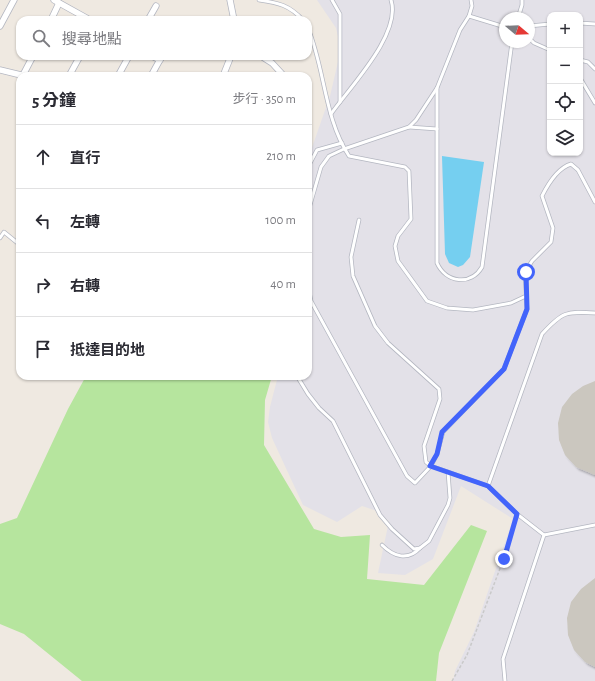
<!DOCTYPE html>
<html lang="zh-TW">
<head>
<meta charset="utf-8">
<style>
  body { margin:0; font-family:"Alegreya Sans","Noto Sans TC",sans-serif; background:#f2f2f3; color:#2b2b33 }
  .controls { position:absolute; right:12px; top:12px; display:grid; overflow:hidden; border-radius:8px; box-shadow:0 1px 3px #0004 }
  .controls button { width:36px; height:36px; display:grid; place-items:center; padding:0; border:0; border-bottom:1px solid #e1e1e2; background:#fff; color:#2b2b33; font:20px sans-serif }
  .compass { position:absolute; left:499px; top:12px; width:36px; height:36px; border-radius:50%; background:#fff; box-shadow:0 1px 3px #0004; rotate:109deg }
  .stop { position:absolute; width:12px; height:12px; margin:-9px; border:3px solid #4264fb; border-radius:50%; background:#fff }
  .stop.end { background:#4264fb; border-color:#fff; box-shadow:0 1px 4px #0008 }
  .list { margin:0; padding:0; list-style:none }
  h2 { display:flex; justify-content:space-between; align-items:center; height:52px; margin:0; padding:0 16px; font-size:17px }
  h2 small { font-size:13px; font-weight:400; color:#7c7c81 }
  .list li { display:grid; grid-template-columns:26px 1fr auto; gap:12px; align-items:center; box-sizing:border-box; height:64px; padding:0 16px; border-top:1px solid #e1e1e2 }
  .list b { display:block; font-size:15px; white-space:nowrap }
  .list em { font-size:13px; font-style:normal; color:#7c7c81 }
  .icon { flex:none; width:22px; height:22px; fill:none; stroke:currentColor; stroke-width:2; stroke-linecap:round; stroke-linejoin:round }
  .map { position:relative; flex:none; width:595px; height:681px; overflow:hidden }
  .search { position:absolute; background:#fff; box-shadow:0 1px 3px #0004; left:16px; top:16px; width:296px; height:44px; display:flex; align-items:center; gap:10px; box-sizing:border-box; padding:0 14px; border-radius:12px; color:#7c7c81; font-size:15px }
  .panel { position:absolute; background:#fff; box-shadow:0 1px 3px #0004; left:16px; top:72px; width:296px; height:308px; border-radius:12px }
  .map>svg:first-child { display:block }
</style>
</head>
<body>
<div class="map">
<svg width="595" height="681" viewBox="0 0 595 681">
  <defs>
    <filter id="shadow"><feDropShadow dx="3" dy="3" stdDeviation="1" flood-color="#0004"/></filter>
  </defs>
  <rect width="100%" height="100%" fill="#efe9e1"/>
  <path fill="#e3e1e8" fill-rule="evenodd" d="M317,0h278v681h-142l2,-10 19,-39 39,-113 -52,-33 -28,73 -28,16 -27,-2 11,-52 -12,-10 -15,-5 -25,16 -34,-17 -31,-67 -4,-16 2,-15 8,-31h30v-217l22,-63 11,-47 -5,-21zM550,15h30v138h-30zM505,18h24v24h-24z"/>
  <polygon fill="#b6e59e" points="86,376 272,376 265,400 264,445 314,529 341,537 370,535 367,579 424,585 471,525 487,531 439,653 436,681 82,681 24,634 0,624 0,524 17,518 68,409"/>
  <polygon fill="#75cff0" points="442,156 484,162 470,257 463,265 458,267 449,263 445,254"/>
  <g fill="#cbc7bf" filter="url(#shadow)">
    <polygon points="595,381 595,475 576,467 565,455 559,440 558,423 562,407 572,394 583,386"/>
    <polygon points="595,578 595,667 585,662 574,650 568,635 567,618 571,602 581,589"/>
  </g>
  <g fill="none" stroke-linecap="round" stroke-linejoin="round">
    <defs>
      <g id="service">
        <path d="M259,0c20,3 30,5 44,20"/>
        <polyline points="332,0 340,14 340,102"/>
        <path d="M471,0l1,6 -3,10 -9,14 -23,58v175c9,20 34,23 45,4l30,-225"/>
        <polyline points="469,16 505,27"/>
        <polyline points="518,18 522,5 522,0"/>
        <polyline points="580,23 595,24"/>
        <polyline points="529,26 550,24"/>
        <path d="M308,28c17,41 16,90 41,128l56,11 4,4 2,48 -13,17 -3,10 3,15 29,40 20,7 26,2 38,-7 15,-7"/>
        <polyline points="529,38 534,43 550,50"/>
        <polyline points="580,60 588,62 595,69"/>
        <polyline points="580,78 595,103"/>
        <path d="M331,114c18,-26 71,-80 60,-114"/>
        <polyline points="409,127 437,129"/>
        <polyline points="308,167 317,150 342,143"/>
        <polyline points="308,212 321,167 329,156 344,149 409,127 416,120 437,88"/>
        <polyline points="359,220 351,257 353,276 375,326 388,343 439,389 440,399 424,446 426,462 431,466 488,486 517,514 544,535 595,525"/>
        <polyline points="0,238 4,232 20,245"/>
        <path d="M308,286l3,15 96,175 8,7 16,-17 6,-12 6,-22 61,-63 23,-60 -2,-37 7,-11 19,-19 2,-14 -11,-32c6,-12 16,-28 29,-32l7,6 17,32"/>
        <polyline points="297,376 308,394 319,408 333,421 380,515 392,529 414,549 420,548 429,541 448,505 450,498 448,472"/>
        <path d="M488,486l54,-152c20,-22 24,-23 53,-21"/>
        <path d="M382,545c12,12 26,16 38,3"/>
        <polyline points="505,681 503,659 544,535"/>
      </g>
      <g id="minor">
        <polyline points="54,0 90,20"/>
        <polyline points="230,0 234,20"/>
        <polyline points="51,20 59,3"/>
        <polyline points="148,20 156,6"/>
        <polyline points="0,26 14,0"/>
        <polyline points="152,56 160,60"/>
        <polyline points="261,56 272,63 284,76"/>
        <polyline points="0,70 25,76"/>
        <polyline points="23,75 33,56"/>
        <polyline points="69,76 80,56"/>
        <polyline points="118,76 129,56"/>
        <polyline points="151,76 162,56"/>
        <polyline points="223,76 231,56"/>
      </g>
    </defs>
    <use href="#service" stroke="#b4b7c1" stroke-width="4.5"/>
    <use href="#minor" stroke="#b4b7c1" stroke-width="7"/>
    <polyline stroke="#c9c9c9" stroke-width="1.5" stroke-dasharray="3 2" stroke-linecap="butt" points="452,681 467,655 509,545 516,520"/>
    <use href="#service" stroke="#fff" stroke-width="3"/>
    <use href="#minor" stroke="#fff" stroke-width="5.5"/>
  </g>
  <g fill="none" stroke-linecap="round" stroke-linejoin="round">
    <polyline stroke="#4264fb" stroke-width="5" points="504,559 517,514 488,486 430,466 437,454 442,432 504,369 527,309 526,272"/>
  </g>
</svg>
<div class="controls">
<button>+</button>
<button>−</button>
<button><svg class="icon" aria-label="locate" viewBox="0 0 24 24"><circle cx="12" cy="12" r="6"/><path d="M12 2v4M12 18v4M2 12h4M18 12h4"/></svg></button>
<button><svg class="icon" aria-label="layers" viewBox="0 0 24 24"><path d="M12 4l9 5-9 5-9-5zM3 14l9 5 9-5"/></svg></button>
</div>
<svg class="compass" viewBox="-18 -18 36 36"><path d="M0-13l5 13h-10z" fill="#e53935"/><path d="M0 13l5-13h-10z" fill="#7c7c81"/></svg>
<div class="stop" style="left:526px;top:272px"></div>
<div class="stop end" style="left:504px;top:559px"></div>
<div class="search"><svg class="icon" aria-label="search" viewBox="0 0 24 24"><circle cx="10" cy="10" r="6"/><path d="M15 15l6 6"/></svg>搜尋地點</div>
<section class="panel">
<h2>5 分鐘<small>步行 · 350 m</small></h2>
<ul class="list">
<li><svg class="icon" aria-label="ahead" viewBox="0 0 24 24"><path d="M12 20V5M6 11l6-6 6 6"/></svg><div><b>直行</b></div><em>210 m</em></li>
<li><svg class="icon" aria-label="left" viewBox="0 0 24 24"><path d="M17 20v-9H6M10 6l-5 5 5 5"/></svg><div><b>左轉</b></div><em>100 m</em></li>
<li><svg class="icon" aria-label="right" viewBox="0 0 24 24"><path d="M7 20v-9h11M14 6l5 5-5 5"/></svg><div><b>右轉</b></div><em>40 m</em></li>
<li><svg class="icon" aria-label="arrive" viewBox="0 0 24 24"><path d="M6 21V4h12l-3 4 3 4H6"/></svg><div><b>抵達目的地</b></div></li>
</ul>
</section>
</div>
</body>
</html>
